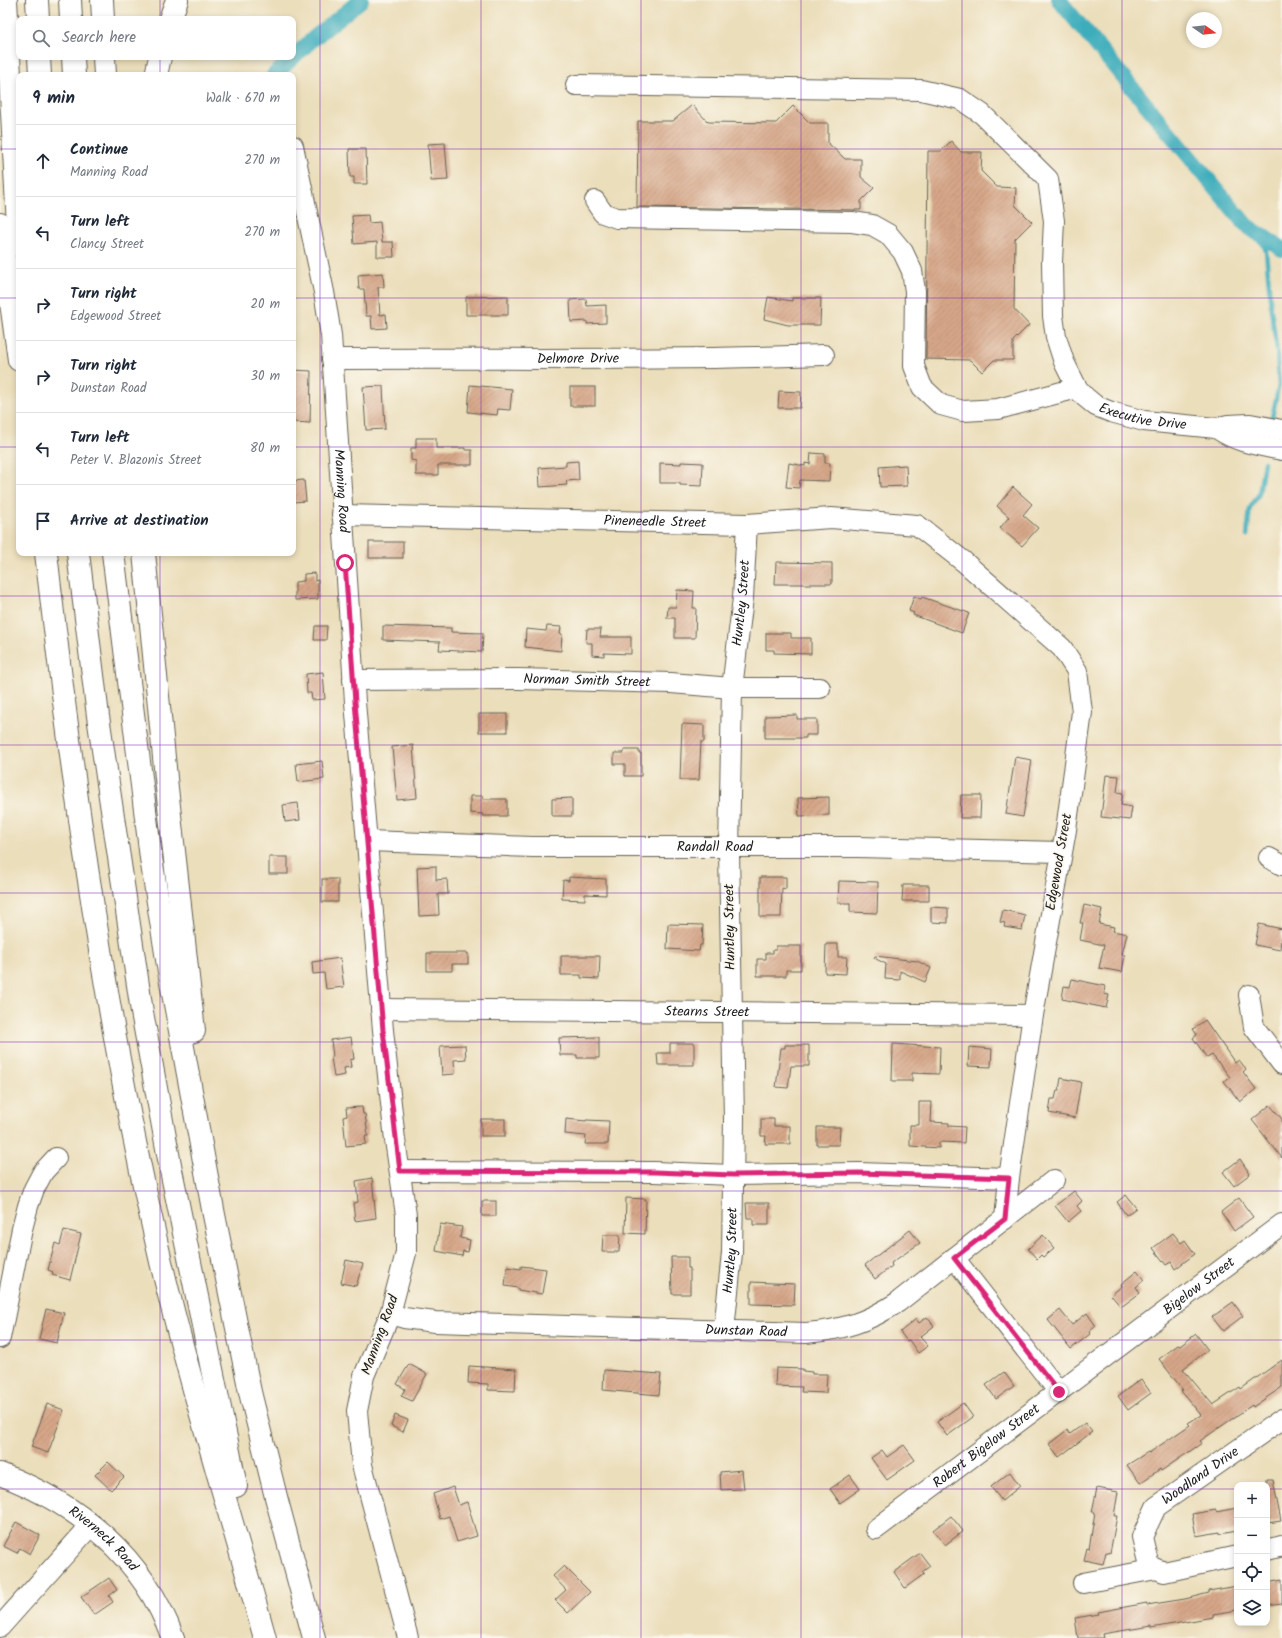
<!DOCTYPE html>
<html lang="en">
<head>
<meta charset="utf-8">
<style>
  body { margin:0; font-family:Kalam,sans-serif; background:#f2f2f3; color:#1f2937 }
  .controls { position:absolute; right:12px; bottom:12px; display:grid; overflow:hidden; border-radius:8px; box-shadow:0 2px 6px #0003 }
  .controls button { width:36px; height:36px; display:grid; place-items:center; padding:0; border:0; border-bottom:1px solid #e0e1e3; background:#fff; color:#1f2937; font:20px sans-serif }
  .compass { position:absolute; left:1186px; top:12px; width:36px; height:36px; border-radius:50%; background:#fff; box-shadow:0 2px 6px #0003; rotate:104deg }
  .stop { position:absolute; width:12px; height:12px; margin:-9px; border:3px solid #db2777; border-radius:50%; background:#fff }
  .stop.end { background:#db2777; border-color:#fff; box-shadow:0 1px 4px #0008 }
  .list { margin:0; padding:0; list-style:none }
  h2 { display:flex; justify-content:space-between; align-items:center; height:52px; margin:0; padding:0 16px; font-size:17px }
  h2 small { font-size:13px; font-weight:400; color:#747a83 }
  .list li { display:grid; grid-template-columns:26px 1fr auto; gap:12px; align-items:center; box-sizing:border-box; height:72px; padding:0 16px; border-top:1px solid #e0e1e3 }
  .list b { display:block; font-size:15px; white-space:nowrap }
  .list p { margin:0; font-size:13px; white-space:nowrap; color:#747a83 }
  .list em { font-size:13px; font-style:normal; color:#747a83 }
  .icon { flex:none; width:22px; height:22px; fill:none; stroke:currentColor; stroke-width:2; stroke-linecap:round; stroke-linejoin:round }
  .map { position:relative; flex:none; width:1282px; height:1638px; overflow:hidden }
  .search { position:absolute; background:#fff; box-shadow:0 2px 6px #0003; left:16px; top:16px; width:280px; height:44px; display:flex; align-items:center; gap:10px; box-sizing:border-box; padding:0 14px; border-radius:8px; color:#747a83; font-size:15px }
  .panel { position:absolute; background:#fff; box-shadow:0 2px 6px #0003; left:16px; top:72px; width:280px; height:484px; border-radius:8px }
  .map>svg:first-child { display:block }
</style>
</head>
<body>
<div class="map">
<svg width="1282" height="1638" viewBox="0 0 1282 1638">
  <defs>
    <pattern id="building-hatch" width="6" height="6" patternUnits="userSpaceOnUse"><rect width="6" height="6" fill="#d6a688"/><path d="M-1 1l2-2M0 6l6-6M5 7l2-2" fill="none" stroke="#b78e75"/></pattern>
  </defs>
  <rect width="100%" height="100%" fill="#fbf7ec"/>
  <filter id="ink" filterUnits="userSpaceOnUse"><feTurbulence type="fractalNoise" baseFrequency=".025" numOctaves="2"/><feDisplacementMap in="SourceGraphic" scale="8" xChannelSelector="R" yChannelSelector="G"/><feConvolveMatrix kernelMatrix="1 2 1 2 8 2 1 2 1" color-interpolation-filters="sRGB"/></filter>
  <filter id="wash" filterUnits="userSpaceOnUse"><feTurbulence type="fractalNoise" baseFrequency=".012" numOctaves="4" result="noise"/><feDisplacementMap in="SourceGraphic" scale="16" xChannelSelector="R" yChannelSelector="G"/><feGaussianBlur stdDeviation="0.9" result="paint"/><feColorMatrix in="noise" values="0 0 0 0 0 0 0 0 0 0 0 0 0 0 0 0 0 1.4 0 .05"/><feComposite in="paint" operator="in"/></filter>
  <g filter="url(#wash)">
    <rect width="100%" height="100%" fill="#ebdebb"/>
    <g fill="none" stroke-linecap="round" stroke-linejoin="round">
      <g stroke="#3eadbc" stroke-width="4.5">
        <polyline points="1258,233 1266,251 1271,310 1277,350 1279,385 1271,422"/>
        <polyline points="1247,536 1250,508 1259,494 1264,462"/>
      </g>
      <g stroke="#3eadbc" stroke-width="16">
        <polyline points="1059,0 1247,226 1282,249"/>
        <polyline points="274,75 314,38 361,0"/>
      </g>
    </g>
    <g id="blocks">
      <g fill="url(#building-hatch)">
        <polygon points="692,105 708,122 776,123 793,106 810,123 828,123 828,143 845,159 861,159 861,177 874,188 861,201 861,210 637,207 638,121 673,121"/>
        <polygon points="951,141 961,152 982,152 981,171 997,187 1016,188 1015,205 1032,222 1015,239 1014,309 1029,325 1013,341 1013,360 994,360 982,372 970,360 926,359 928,151 941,151"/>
        <polygon points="445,143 448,180 431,181 428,144"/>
        <polygon points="349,149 366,149 367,184 354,184 354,177 350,177"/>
        <polygon points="368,215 369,223 380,222 382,242 393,242 394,257 377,257 377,242 354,244 352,216"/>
        <polygon points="383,273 384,287 378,287 380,315 386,314 387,328 372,329 371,316 366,316 364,289 359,289 358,275"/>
        <polygon points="508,296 508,315 466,315 466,297"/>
        <polygon points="768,297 792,301 792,298 821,298 820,325 788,325 764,319"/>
        <polygon points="586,299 587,306 606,305 606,323 587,324 587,321 571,322 570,300"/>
        <polygon points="293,370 311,371 310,423 293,422"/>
        <polygon points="470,385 512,389 510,410 498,409 497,415 468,412"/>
        <polygon points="383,386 385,429 366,430 363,387"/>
        <rect x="570" y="387" width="25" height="19"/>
        <polygon points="779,391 801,392 800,408 778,408"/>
        <polygon points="416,438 436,438 436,448 465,448 465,450 472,450 472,465 438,465 438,475 416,475 416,461 411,460 411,448 416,448"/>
        <polygon points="811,453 825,454 825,463 830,463 829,481 800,480 799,488 786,487 789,463 805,466 805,463 810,464"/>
        <polygon points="578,461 579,480 566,481 567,485 540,487 539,468 566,466 566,462"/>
        <polygon points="681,462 703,463 702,486 680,485 680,483 660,483 660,463 681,464"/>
        <polygon points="906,465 907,486 880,487 879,467"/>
        <polygon points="304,480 306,501 293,502 293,481"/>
        <polygon points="1013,487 1032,504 1023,515 1038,528 1022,546 1000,528 1009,517 997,506"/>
        <rect x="369" y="542" width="34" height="16"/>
        <polygon points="776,562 832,563 832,584 775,584"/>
        <polygon points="315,573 315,581 318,580 318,599 295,600 295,582 304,581 304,574"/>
        <polygon points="677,590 694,591 693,608 696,608 695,638 675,638 675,618 667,618 668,607 676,607"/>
        <polygon points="914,596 921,599 922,597 969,613 962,633 913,615 914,613 909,611"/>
        <polygon points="315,626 327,626 326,640 314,640"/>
        <polygon points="383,626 451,628 451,632 483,633 482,652 439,650 440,642 383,640"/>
        <polygon points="547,626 561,627 560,634 562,634 561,651 525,647 526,629 546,631"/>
        <polygon points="587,629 601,629 600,637 631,637 631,654 604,653 604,656 592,655 592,643 586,643"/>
        <polygon points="766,633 791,633 791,638 811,638 811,654 774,653 774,650 766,650"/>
        <polygon points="323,672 325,699 312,700 311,693 307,693 306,674"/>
        <rect x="479" y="714" width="28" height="18"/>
        <polygon points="797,715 797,719 817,719 817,735 806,735 806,738 765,738 765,716"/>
        <polygon points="682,724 704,725 704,742 701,742 699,780 680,780"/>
        <polygon points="413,745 417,798 397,800 392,747"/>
        <polygon points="624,750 639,750 639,753 641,753 641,776 625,776 625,764 614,764 614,753 624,753"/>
        <polygon points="1015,757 1032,760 1023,817 1006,814"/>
        <polygon points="322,761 324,779 298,782 296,764"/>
        <polygon points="1106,775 1119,776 1117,792 1123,793 1121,805 1132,807 1130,820 1101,817"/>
        <polygon points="961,795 981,795 980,818 960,818"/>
        <polygon points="470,796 483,796 483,799 507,799 507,816 482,816 483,814 470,813"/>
        <polygon points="829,797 829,815 799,816 798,798"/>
        <polygon points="572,798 572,816 552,816 552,799"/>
        <polygon points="298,803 300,820 285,822 283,805"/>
        <rect x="269" y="857" width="19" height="17"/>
        <polygon points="436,866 436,880 447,879 448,894 438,894 439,915 419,916 417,867"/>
        <polygon points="569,877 606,879 606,895 585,894 585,900 562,899 563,880 569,881"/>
        <polygon points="760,877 786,877 786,889 782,888 781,917 760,917"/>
        <rect x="322" y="879" width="16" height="23"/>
        <polygon points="839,881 878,882 877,913 850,912 850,903 838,903"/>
        <polygon points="903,885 929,885 929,901 902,901"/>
        <polygon points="1084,905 1102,909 1099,924 1114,927 1113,931 1127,934 1122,955 1125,955 1122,972 1099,968 1104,945 1080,940 1083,923 1080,923"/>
        <polygon points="931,907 948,908 948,923 931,922"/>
        <polygon points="1003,910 1025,915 1022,930 1004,927 1005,923 1000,922"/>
        <polygon points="668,924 703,925 702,945 700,945 699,951 667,949"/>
        <polygon points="1259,924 1282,929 1280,950 1255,945"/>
        <polygon points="826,944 838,944 838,957 847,957 846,974 825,973"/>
        <polygon points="776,946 801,946 801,970 786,970 786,976 757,976 757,959 766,959 766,953 773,953 773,950 776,950"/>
        <polygon points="427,953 468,953 468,964 452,964 452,971 427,971"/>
        <polygon points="561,956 600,956 599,979 581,978 581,975 561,975"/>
        <polygon points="875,956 917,961 931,968 925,982 900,971 900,980 885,979 886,964 874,958"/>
        <polygon points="340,958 344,987 326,989 324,973 313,974 312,962"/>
        <polygon points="1072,979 1105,986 1104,994 1109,995 1106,1008 1062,999 1064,986 1070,987"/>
        <polygon points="1205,1020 1235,1063 1239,1060 1246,1069 1243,1072 1256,1089 1240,1102 1224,1081 1230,1077 1212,1055 1207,1058 1193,1038 1197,1035 1193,1029"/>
        <polygon points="351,1037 354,1059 350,1060 351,1067 344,1068 345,1075 334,1077 331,1057 333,1057 331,1040"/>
        <polygon points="599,1037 599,1058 577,1058 577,1055 560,1055 559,1038"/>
        <polygon points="670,1043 694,1043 694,1065 658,1065 657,1053 670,1053"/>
        <polygon points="893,1044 940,1047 939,1074 912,1073 912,1081 892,1081"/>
        <polygon points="465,1045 466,1059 454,1060 455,1074 442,1075 440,1046"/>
        <polygon points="785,1045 809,1045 809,1066 791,1066 788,1088 776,1087 781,1048 785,1048"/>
        <polygon points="969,1047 992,1049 991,1067 968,1066"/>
        <polygon points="1061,1078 1081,1082 1075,1118 1049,1113 1051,1099 1055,1099 1057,1090 1059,1090"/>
        <polygon points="919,1102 932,1102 931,1122 949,1123 949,1126 965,1127 964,1143 939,1142 939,1148 910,1146 910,1125 919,1125"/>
        <polygon points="1270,1105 1282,1119 1282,1158 1252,1120"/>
        <polygon points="362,1107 363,1114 365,1114 368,1136 365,1136 366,1144 346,1146 343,1117 347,1116 346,1108"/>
        <rect x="481" y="1119" width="24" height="17"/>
        <polygon points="566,1119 586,1121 586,1120 609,1121 608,1144 585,1144 586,1136 565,1134"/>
        <polygon points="761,1119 774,1119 774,1126 790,1126 790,1144 765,1144 766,1136 761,1136"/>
        <polygon points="817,1127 840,1127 839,1145 817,1145"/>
        <polygon points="1240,1159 1250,1174 1234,1186 1223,1172"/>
        <polygon points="372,1178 376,1218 355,1221 353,1203 358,1202 356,1181"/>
        <polygon points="1074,1191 1082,1201 1077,1206 1081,1211 1068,1222 1055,1206"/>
        <polygon points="1126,1195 1136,1208 1126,1215 1117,1202"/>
        <polygon points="626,1198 646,1199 645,1234 625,1233"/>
        <polygon points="1239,1198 1253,1217 1234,1231 1221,1212"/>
        <rect x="482" y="1201" width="14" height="15"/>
        <polygon points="746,1203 769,1203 769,1225 753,1225 753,1218 747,1218"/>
        <polygon points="440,1224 462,1227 460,1238 470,1240 468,1252 463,1251 462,1256 436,1251"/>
        <polygon points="64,1230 81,1234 70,1280 52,1275 53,1272 48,1270 55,1243 60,1245"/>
        <polygon points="910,1230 920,1243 891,1263 892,1266 875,1279 865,1265"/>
        <polygon points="1173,1233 1181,1243 1185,1240 1195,1254 1175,1269 1171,1262 1166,1265 1153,1248"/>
        <polygon points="603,1235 620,1235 619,1252 602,1252"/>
        <polygon points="1043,1235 1054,1248 1043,1257 1041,1255 1037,1259 1028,1249"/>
        <polygon points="671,1257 688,1257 688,1268 690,1268 690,1294 672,1294"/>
        <polygon points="346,1260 363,1264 356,1286 341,1283"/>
        <polygon points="521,1266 546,1269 542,1294 518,1290 518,1288 505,1286 507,1267 521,1269"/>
        <polygon points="1137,1271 1144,1280 1136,1287 1140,1293 1121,1307 1111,1295 1122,1286 1121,1284"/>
        <polygon points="751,1282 795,1284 794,1305 751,1304"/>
        <polygon points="1233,1302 1243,1316 1223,1331 1212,1317"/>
        <polygon points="46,1309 64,1313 57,1343 39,1339"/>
        <polygon points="1060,1310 1072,1325 1087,1313 1096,1326 1089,1332 1090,1334 1071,1349 1048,1320"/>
        <polygon points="927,1317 934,1326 920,1337 928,1346 918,1353 909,1340 907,1341 900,1332 916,1319 919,1323"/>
        <polygon points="1196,1334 1208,1350 1183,1369 1213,1405 1240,1387 1241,1389 1282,1360 1282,1387 1253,1407 1252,1405 1200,1441 1202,1443 1161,1471 1160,1469 1140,1483 1127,1465 1148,1452 1149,1453 1190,1425 1188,1423 1201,1415 1181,1391 1183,1390 1159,1359 1178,1345 1180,1346"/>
        <polygon points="409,1364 427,1374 412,1401 401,1396 405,1389 397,1384"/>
        <polygon points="469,1366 516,1369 515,1391 488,1390 488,1384 468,1383"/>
        <polygon points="776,1368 803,1369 803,1371 812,1372 812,1374 827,1374 826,1393 801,1392 802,1387 775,1386"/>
        <polygon points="604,1370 661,1374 659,1395 603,1390"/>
        <polygon points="1004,1372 1014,1386 996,1399 986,1385"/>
        <polygon points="1141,1379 1151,1393 1128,1410 1118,1396"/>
        <polygon points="963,1403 973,1417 947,1436 937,1422"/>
        <polygon points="47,1404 64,1410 48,1453 31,1447"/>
        <polygon points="395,1415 408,1420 403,1432 391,1426"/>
        <polygon points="1085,1423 1092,1432 1059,1457 1049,1444 1067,1430 1070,1434"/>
        <polygon points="904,1445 915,1460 887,1480 871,1458 882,1450 887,1457"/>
        <polygon points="108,1462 124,1477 111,1490 95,1475"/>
        <polygon points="742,1470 744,1489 721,1490 720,1472"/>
        <polygon points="1010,1472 1020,1486 1002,1501 991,1487"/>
        <polygon points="850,1475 860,1489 840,1503 830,1489"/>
        <polygon points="1267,1480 1273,1480 1281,1521 1267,1523"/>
        <polygon points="453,1487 459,1505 467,1502 477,1536 457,1542 449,1516 440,1519 433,1494"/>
        <polygon points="1097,1488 1118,1492 1114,1516 1117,1516 1110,1553 1106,1552 1103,1564 1084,1560 1087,1548 1089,1549 1095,1512 1092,1512"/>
        <polygon points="1237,1508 1237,1531 1220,1534 1220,1532 1196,1536 1192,1514 1216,1510 1216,1512"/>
        <polygon points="951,1516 963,1531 945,1545 933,1530"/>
        <polygon points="16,1522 40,1535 30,1554 20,1548 17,1553 3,1546"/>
        <polygon points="920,1553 930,1566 922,1572 924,1574 905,1588 894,1572"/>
        <polygon points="564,1566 590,1592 568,1613 555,1600 566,1590 553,1576"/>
        <polygon points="109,1578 117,1590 109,1596 113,1602 94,1615 81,1597"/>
        <polygon points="1282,1580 1282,1604 1267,1606 1267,1583"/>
        <polygon points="1237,1586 1237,1610 1213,1614 1213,1617 1151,1628 1151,1626 1102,1634 1103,1638 1078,1638 1075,1618 1099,1614 1098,1612 1147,1603 1147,1605 1185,1599 1209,1593 1209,1591"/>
      </g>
    </g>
  </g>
  <g filter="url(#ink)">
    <use href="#blocks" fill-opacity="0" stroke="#646054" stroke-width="1"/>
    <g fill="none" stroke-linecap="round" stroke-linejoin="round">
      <defs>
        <g id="minor">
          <path id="s1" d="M576,85l345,5 39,9 22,15 66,65 6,42 -2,41 1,54 3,21 8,25 13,26 8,9 11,9 15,6 33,9 72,7 12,-3 22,-1 32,6"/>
          <path id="s2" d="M293,146l31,146 7,43 24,367 28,328 12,110 11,75v38l-16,61 -26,62 -7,35 5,54 46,173"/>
          <polyline points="595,201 603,213 617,218 852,222 872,225 888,234 903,252 912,271 915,291 914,366 922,387 941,405 963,411 998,409 1077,388"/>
          <path id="s3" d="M332,359c164,-1 328,2 492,-4"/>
          <path d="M1216,428c22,15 41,17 66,22"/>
          <path id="s4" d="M342,515l405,9 84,-6 86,7 46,36 99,87 15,23 5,41 -16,118 -33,185 -24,163 -4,41"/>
          <path id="s5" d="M353,680l166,-1 152,4 61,5h88"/>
          <path id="s6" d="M368,841l165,6h325l203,5"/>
          <polyline points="1269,858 1282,865"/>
          <polyline points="1249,995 1254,1027 1282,1064"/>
          <path id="s7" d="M381,1009l652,6"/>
          <polyline points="400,1171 654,1172 733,1175 859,1173 1009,1178"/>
          <polyline points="954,1258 1059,1392"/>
          <path id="s8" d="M390,1314l14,4 31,4 371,11c36,-3 62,-11 92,-31l156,-122"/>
          <path id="s9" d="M724,1330l8,-77 2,-134 -5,-267 3,-164 11,-90 4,-74"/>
          <polyline points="0,1338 22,1229 28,1206 34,1189 43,1172 56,1158"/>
          <path id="s10" d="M876,1529l406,-305"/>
          <polyline points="1267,1550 1282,1546"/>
          <path id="s11" d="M1237,1556l-73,16 -15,-6 -7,-29 14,-30 126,-88"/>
          <polyline points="1083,1583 1156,1569"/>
          <polyline points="0,1627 91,1525"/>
        </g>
        <g id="major">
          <path id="s12" d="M0,1474c79,30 143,83 173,164"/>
        </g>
        <g id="highway">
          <polyline points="6,0 19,245"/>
          <polyline points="37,0 38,19"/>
          <polyline points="70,0 71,19"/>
          <polyline points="102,0 103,19"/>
          <polyline points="170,19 177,0"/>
          <polyline points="39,57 40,75"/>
          <polyline points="73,57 74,75"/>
          <polyline points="104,57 105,75"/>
          <polyline points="156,75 160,57"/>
          <polyline points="0,224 19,360"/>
          <path d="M46,553c27,237 61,476 115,709 30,126 69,251 104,376"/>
          <polyline points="78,553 98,716 142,1012 171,1170 236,1486"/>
          <polyline points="113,553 151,858 168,966 214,1215 250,1392 276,1497 314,1638"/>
          <polyline points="144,553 167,788 194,1031"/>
        </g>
      </defs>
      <use href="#minor" stroke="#646054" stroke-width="22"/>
      <use href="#major" stroke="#646054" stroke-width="24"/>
      <use href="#highway" stroke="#646054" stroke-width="24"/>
      <use href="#minor" stroke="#fff" stroke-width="20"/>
      <use href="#major" stroke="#fff" stroke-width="22"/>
      <use href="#highway" stroke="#fff" stroke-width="22"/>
    </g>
  </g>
  <g fill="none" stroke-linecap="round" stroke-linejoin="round" filter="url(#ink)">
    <polyline stroke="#db2777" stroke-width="5" points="345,563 355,702 383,1030 400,1171 654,1172 733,1175 859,1173 1009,1178 1005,1219 954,1258 1059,1392"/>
  </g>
  <path fill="none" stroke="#7b2cbf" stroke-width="1" stroke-opacity="0.55" d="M160,0v19M320,0v1638M481,0v1638M641,0v1638M801,0v1638M962,0v1638M1122,0v1638M160,57v18M0,149h19M293,149h989M0,298h19M293,298h989M0,447h19M293,447h989M160,553v1085M0,596h1282M0,745h1282M0,893h1282M0,1042h1282M0,1191h1282M0,1340h1282M0,1489h1237M1267,1489h15"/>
  <g text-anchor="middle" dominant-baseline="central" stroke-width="3" stroke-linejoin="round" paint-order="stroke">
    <g font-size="14" fill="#1c1c1c" stroke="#fbf7ec">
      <text stroke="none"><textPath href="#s3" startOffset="246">Delmore Drive</textPath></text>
      <text stroke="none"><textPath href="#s1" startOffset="793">Executive Drive</textPath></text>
      <text stroke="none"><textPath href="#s2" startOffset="349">Manning Road</textPath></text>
      <text stroke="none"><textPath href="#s4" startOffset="313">Pineneedle Street</textPath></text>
      <text stroke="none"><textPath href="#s9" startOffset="728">Huntley Street</textPath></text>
      <text stroke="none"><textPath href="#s5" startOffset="234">Norman Smith Street</textPath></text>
      <text stroke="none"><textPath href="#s6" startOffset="347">Randall Road</textPath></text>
      <text transform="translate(1059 862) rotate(-80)">Edgewood Street</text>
      <text transform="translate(730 927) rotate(-91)">Huntley Street</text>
      <text stroke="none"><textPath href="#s7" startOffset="326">Stearns Street</textPath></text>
      <text stroke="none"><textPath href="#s9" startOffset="80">Huntley Street</textPath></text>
      <text stroke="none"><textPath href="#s10" startOffset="404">Bigelow Street</textPath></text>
      <text stroke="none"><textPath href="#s8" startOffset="357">Dunstan Road</textPath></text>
      <text transform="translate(380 1335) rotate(-70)">Manning Road</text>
      <text stroke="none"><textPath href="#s10" startOffset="138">Robert Bigelow Street</textPath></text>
      <text stroke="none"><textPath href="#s11" startOffset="208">Woodland Drive</textPath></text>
      <text stroke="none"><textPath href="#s12" startOffset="123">Riverneck Road</textPath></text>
    </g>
  </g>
</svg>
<div class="controls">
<button>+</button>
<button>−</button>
<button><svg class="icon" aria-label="locate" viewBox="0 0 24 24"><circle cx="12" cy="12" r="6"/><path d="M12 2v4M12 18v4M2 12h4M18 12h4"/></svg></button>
<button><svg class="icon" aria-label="layers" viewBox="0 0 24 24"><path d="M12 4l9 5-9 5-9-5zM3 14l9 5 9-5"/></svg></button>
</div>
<svg class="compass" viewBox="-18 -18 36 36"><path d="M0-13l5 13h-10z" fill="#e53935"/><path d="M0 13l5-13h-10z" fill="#747a83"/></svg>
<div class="stop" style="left:345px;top:563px"></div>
<div class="stop end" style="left:1059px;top:1392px"></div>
<div class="search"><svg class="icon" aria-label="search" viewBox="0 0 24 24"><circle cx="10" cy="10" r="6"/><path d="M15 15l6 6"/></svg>Search here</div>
<section class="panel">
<h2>9 min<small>Walk · 670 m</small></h2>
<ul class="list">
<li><svg class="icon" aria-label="ahead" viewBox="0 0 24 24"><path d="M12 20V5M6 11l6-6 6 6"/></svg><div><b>Continue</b><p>Manning Road</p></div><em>270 m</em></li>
<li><svg class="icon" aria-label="left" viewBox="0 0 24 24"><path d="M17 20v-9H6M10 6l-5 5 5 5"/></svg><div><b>Turn left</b><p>Clancy Street</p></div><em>270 m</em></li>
<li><svg class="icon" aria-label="right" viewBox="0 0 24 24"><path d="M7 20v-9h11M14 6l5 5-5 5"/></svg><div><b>Turn right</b><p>Edgewood Street</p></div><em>20 m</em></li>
<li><svg class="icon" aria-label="right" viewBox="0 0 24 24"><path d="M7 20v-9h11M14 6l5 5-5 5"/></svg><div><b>Turn right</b><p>Dunstan Road</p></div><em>30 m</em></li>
<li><svg class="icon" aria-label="left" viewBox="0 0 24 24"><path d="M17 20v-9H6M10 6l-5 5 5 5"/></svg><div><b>Turn left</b><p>Peter V. Blazonis Street</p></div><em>80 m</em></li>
<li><svg class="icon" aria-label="arrive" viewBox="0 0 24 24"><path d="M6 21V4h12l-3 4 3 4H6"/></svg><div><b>Arrive at destination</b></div></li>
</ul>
</section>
</div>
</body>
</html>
